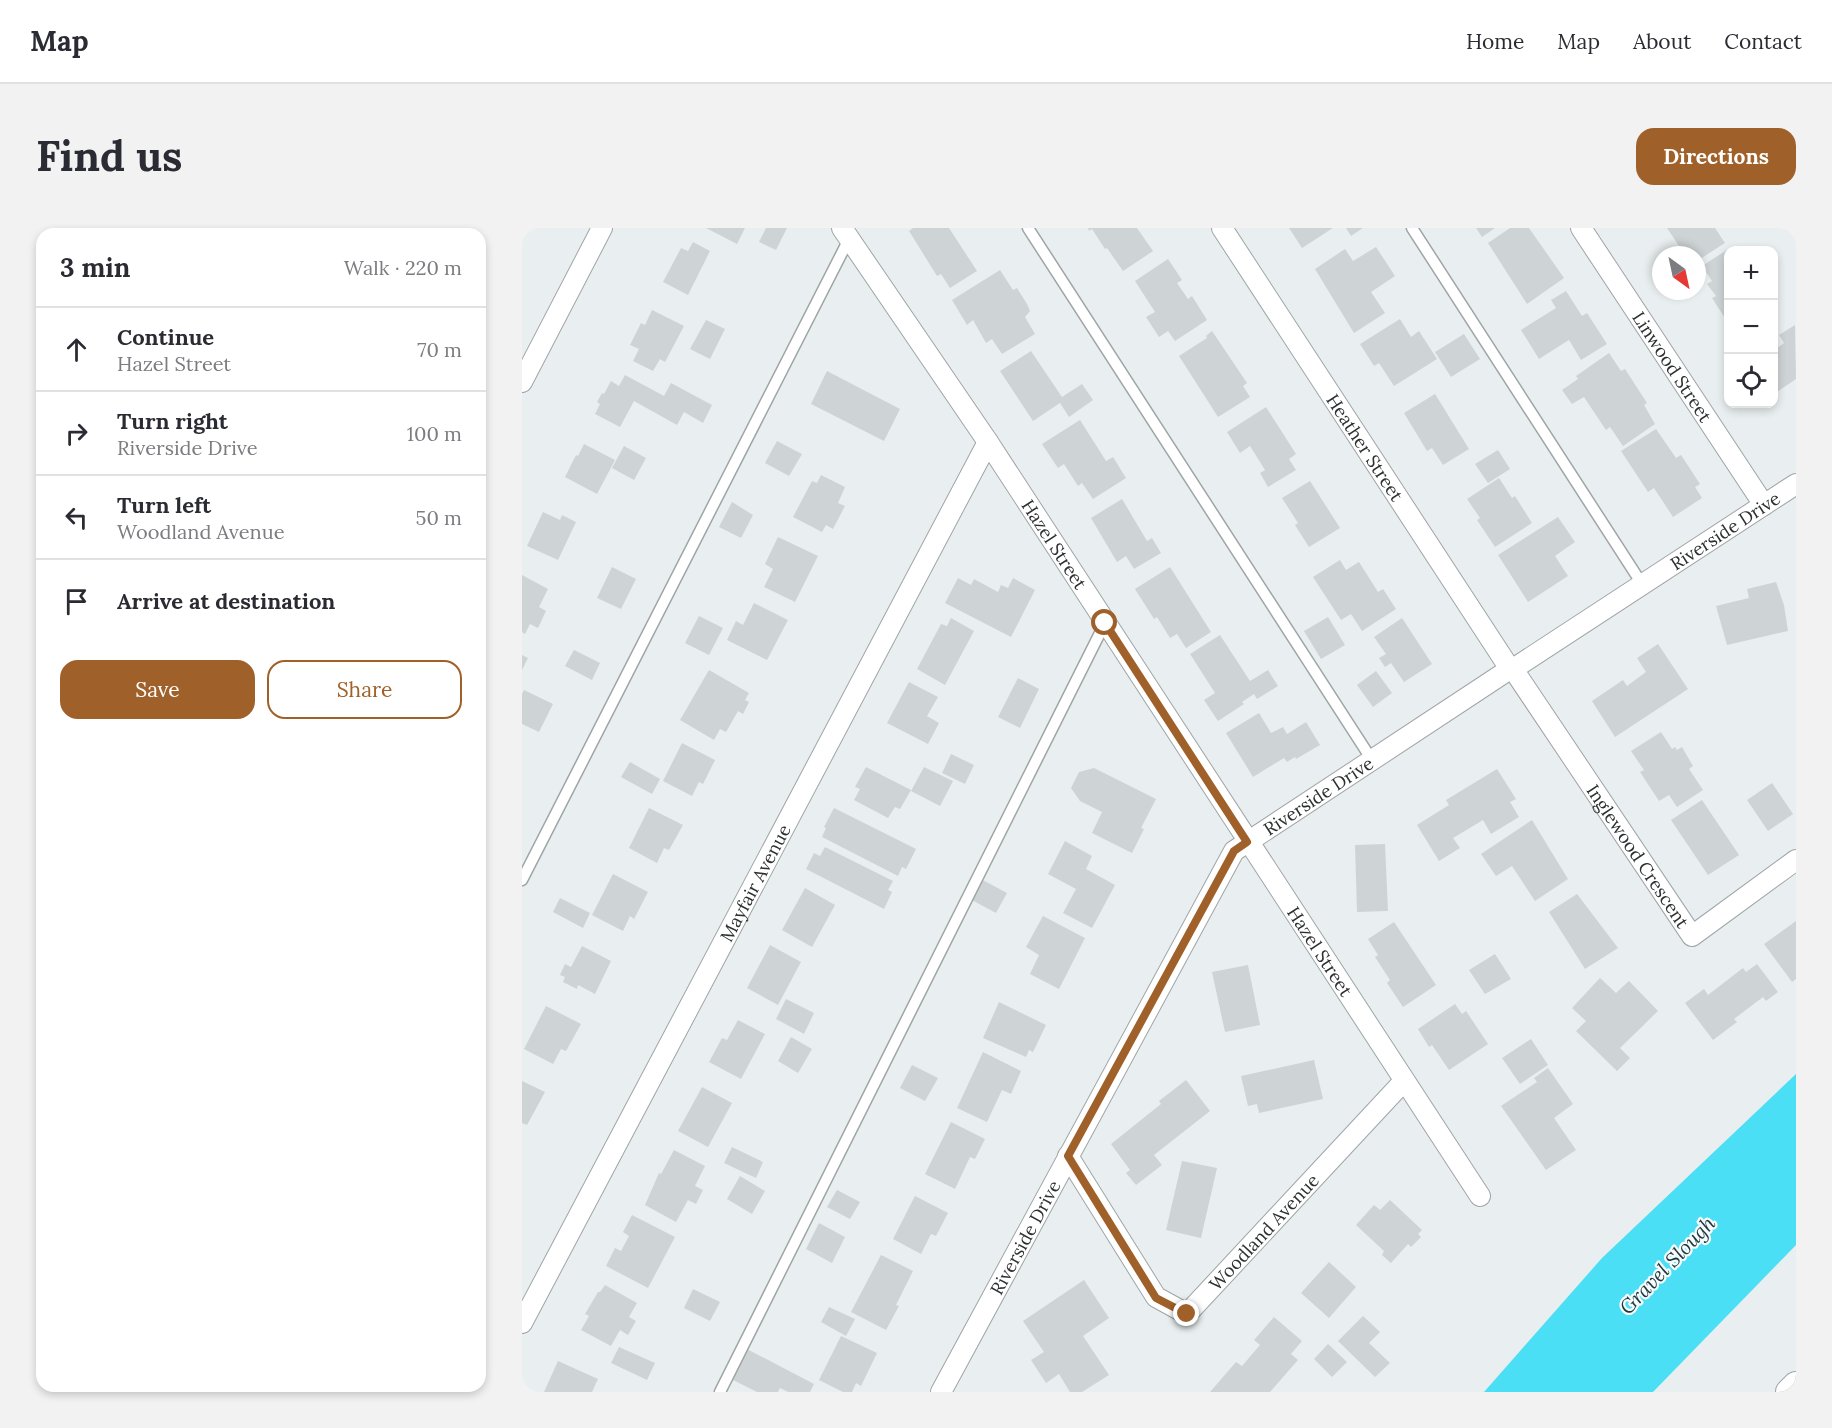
<!DOCTYPE html>
<html lang="en">
<head>
<meta charset="utf-8">
<style>
  body { margin:0; font-family:Lora,serif; background:#f2f2f3; color:#2b2b33 }
  .controls { position:absolute; right:18px; top:18px; display:grid; overflow:hidden; border-radius:12px; box-shadow:0 3px 9px #0003 }
  .controls button { width:54px; height:54px; display:grid; place-items:center; padding:0; border:0; border-bottom:2px solid #e1e1e2; background:#fff; color:#2b2b33; font:30px sans-serif }
  .compass { position:absolute; left:1130px; top:18px; width:54px; height:54px; border-radius:50%; background:#fff; box-shadow:0 3px 9px #0003; rotate:147deg }
  .stop { position:absolute; width:18px; height:18px; margin:-14px; border:4px solid #a06029; border-radius:50%; background:#fff }
  .stop.end { background:#a06029; border-color:#fff; box-shadow:0 2px 6px #0008 }
  .list { margin:0; padding:0; list-style:none }
  h2 { display:flex; justify-content:space-between; align-items:center; height:78px; margin:0; padding:0 24px; font-size:26px }
  h2 small { font-size:20px; font-weight:400; color:#7c7c81 }
  .list li { display:grid; grid-template-columns:39px 1fr auto; gap:18px; align-items:center; box-sizing:border-box; height:84px; padding:0 24px; border-top:2px solid #e1e1e2 }
  .list b { display:block; font-size:22px; white-space:nowrap }
  .list p { margin:0; font-size:20px; white-space:nowrap; color:#7c7c81 }
  .list em { font-size:20px; font-style:normal; color:#7c7c81 }
  .actions { display:flex; gap:12px; padding:18px 24px }
  .actions a { flex:1; padding:14px 0; border:2px solid #a06029; border-radius:18px; text-align:center; font-size:21px; color:#a06029 }
  .actions .main { background:#a06029; color:#fff }
  .icon { flex:none; width:33px; height:33px; fill:none; stroke:currentColor; stroke-width:2; stroke-linecap:round; stroke-linejoin:round }
  .map { position:relative; flex:none; width:1274px; height:1164px; overflow:hidden; border-radius:18px }
  header { display:flex; align-items:center; gap:36px; box-sizing:border-box; height:84px; padding:0 30px; background:#fff; border-bottom:2px solid #e1e1e2 }
  header strong { font-size:28px }
  nav { display:flex; gap:33px; margin-inline-start:auto; font-size:21px }
  .intro { display:flex; align-items:center; justify-content:space-between; box-sizing:border-box; height:144px; padding:0 36px }
  h1 { margin:0; font-size:42px }
  .button { padding:15px 27px; border-radius:18px; background:#a06029; color:#fff; font-size:21px; font-weight:700 }
  main { display:flex; gap:36px; padding:0 36px }
  aside { flex:1; background:#fff; border-radius:18px; box-shadow:0 3px 9px #0003 }
  .map>svg:first-child { display:block }
</style>
</head>
<body>
<header>
<strong>Map</strong>
<nav><a>Home</a><a>Map</a><a>About</a><a>Contact</a></nav>
</header>
<div class="intro"><h1>Find us</h1><a class="button">Directions</a></div>
<main>
<aside>
<h2>3 min<small>Walk · 220 m</small></h2>
<ul class="list">
<li><svg class="icon" aria-label="ahead" viewBox="0 0 24 24"><path d="M12 20V5M6 11l6-6 6 6"/></svg><div><b>Continue</b><p>Hazel Street</p></div><em>70 m</em></li>
<li><svg class="icon" aria-label="right" viewBox="0 0 24 24"><path d="M7 20v-9h11M14 6l5 5-5 5"/></svg><div><b>Turn right</b><p>Riverside Drive</p></div><em>100 m</em></li>
<li><svg class="icon" aria-label="left" viewBox="0 0 24 24"><path d="M17 20v-9H6M10 6l-5 5 5 5"/></svg><div><b>Turn left</b><p>Woodland Avenue</p></div><em>50 m</em></li>
<li><svg class="icon" aria-label="arrive" viewBox="0 0 24 24"><path d="M6 21V4h12l-3 4 3 4H6"/></svg><div><b>Arrive at destination</b></div></li>
</ul>
<div class="actions"><a class="main">Save</a><a>Share</a></div>
</aside>
<div class="map">
<svg width="1274" height="1164" viewBox="0 0 1274 1164">
  <rect width="100%" height="100%" fill="#e9eff0"/>
  <polygon fill="#4adff4" points="1274,846 1274,1017 1131,1164 962,1164 1080,1030"/>
  <g fill="#ced4d5">
    <polygon points="184,0 223,0 215,16"/>
    <polygon points="244,0 265,0 254,22 237,14"/>
    <polygon points="391,0 427,0 455,43 428,60 419,46 415,48 387,3"/>
    <polygon points="566,0 615,0 631,23 601,43 585,20 583,21 570,1 567,3"/>
    <polygon points="767,0 811,0 780,20"/>
    <polygon points="824,0 841,0 829,8"/>
    <polygon points="954,0 973,0 960,9"/>
    <polygon points="988,0 1007,0 1042,50 1005,76 966,15"/>
    <polygon points="1145,0 1193,0 1203,15 1175,33 1175,27 1163,27"/>
    <polygon points="171,14 188,23 166,67 141,54 159,20 166,23"/>
    <polygon points="1211,18 1214,22 1206,22 1206,87 1203,90 1190,70 1194,68 1185,56 1190,53 1180,38"/>
    <polygon points="854,19 873,48 849,64 863,85 832,105 793,41 823,21 831,33"/>
    <polygon points="646,31 660,52 655,55 666,71 670,68 685,92 653,113 646,103 637,109 624,89 633,84 613,53"/>
    <polygon points="478,42 491,62 495,60 505,76 508,83 503,89 513,106 480,126 470,111 464,115 451,92 445,97 430,72"/>
    <polygon points="1044,63 1060,88 1065,85 1085,116 1059,132 1047,112 1017,131 999,102 1034,80 1029,72"/>
    <polygon points="130,82 162,98 143,134 138,131 131,143 111,133 117,121 108,117 119,95 123,97"/>
    <polygon points="878,91 889,109 897,103 915,131 872,158 857,135 852,138 838,116"/>
    <polygon points="184,92 203,101 188,131 168,121"/>
    <polygon points="1273,97 1274,151 1252,166 1252,122 1262,115 1257,107"/>
    <polygon points="690,103 725,155 721,158 728,169 696,189 657,128 685,110 684,108"/>
    <polygon points="942,106 958,131 929,149 913,124"/>
    <polygon points="509,123 540,169 560,156 571,172 547,189 538,175 511,193 478,143"/>
    <polygon points="1087,125 1099,143 1103,141 1125,175 1122,177 1133,196 1101,218 1088,199 1084,202 1062,169 1050,176 1040,162 1056,151 1054,148"/>
    <polygon points="305,143 378,181 362,213 289,176"/>
    <polygon points="103,147 142,168 149,155 190,177 181,195 162,184 155,197 112,173 98,199 73,186 78,176 75,174 80,165 82,166 89,153 97,158"/>
    <polygon points="913,166 947,221 921,237 910,220 905,223 882,185"/>
    <polygon points="744,179 774,226 767,231 774,242 746,259 738,245 743,242 728,218 718,225 705,204"/>
    <polygon points="558,192 584,233 591,229 604,250 571,271 560,255 556,258 542,236 536,240 520,216"/>
    <polygon points="1134,201 1154,230 1159,227 1178,256 1173,259 1180,270 1151,289 1132,260 1126,264 1099,223"/>
    <polygon points="255,213 280,226 267,248 243,235"/>
    <polygon points="62,216 93,232 75,266 43,249 54,227 56,228"/>
    <polygon points="102,218 124,230 112,252 90,240"/>
    <polygon points="976,222 988,241 966,255 953,236"/>
    <polygon points="299,247 323,259 316,275 323,278 311,301 304,297 300,304 271,289 290,253 295,255"/>
    <polygon points="977,250 990,270 993,268 1010,295 973,319 955,292 958,290 945,271"/>
    <polygon points="788,253 818,300 787,319 773,297 776,295 760,270"/>
    <polygon points="600,271 625,313 630,310 639,325 612,341 604,328 595,334 569,290"/>
    <polygon points="210,274 231,287 219,310 197,299"/>
    <polygon points="21,284 38,292 40,287 54,294 36,332 5,318"/>
    <polygon points="1036,289 1053,314 1033,328 1046,348 1006,374 976,327"/>
    <polygon points="256,309 296,328 273,374 242,359 251,341 243,336"/>
    <polygon points="818,332 824,342 837,334 856,364 861,361 874,381 840,403 829,386 819,392 791,349"/>
    <polygon points="90,339 114,351 99,381 75,370"/>
    <polygon points="648,339 689,404 664,420 655,406 648,410 635,389 632,391 613,361"/>
    <polygon points="0,347 26,361 17,379 24,383 16,400 8,396 3,406 0,404"/>
    <polygon points="436,350 449,357 452,351 476,364 479,357 486,360 491,350 513,362 489,409 423,375"/>
    <polygon points="1254,354 1262,377 1266,403 1205,417 1194,378 1227,370 1225,361"/>
    <polygon points="232,375 266,392 245,432 205,412 214,393 221,397"/>
    <polygon points="177,388 201,400 187,427 163,415"/>
    <polygon points="806,389 823,417 799,431 782,403"/>
    <polygon points="429,390 452,403 423,457 395,441 419,396 425,398"/>
    <polygon points="880,390 910,436 882,454 869,435 863,439 857,430 864,426 852,409"/>
    <polygon points="698,407 728,453 746,442 756,458 735,471 732,466 720,474 722,476 696,493 682,472 693,465 668,426"/>
    <polygon points="1136,416 1166,461 1093,509 1070,473 1101,452 1105,458 1124,444 1115,430"/>
    <polygon points="52,422 78,435 70,452 43,438"/>
    <polygon points="0,427 6,430 0,442"/>
    <polygon points="187,442 227,465 223,472 227,474 221,486 216,483 204,504 198,501 192,512 158,492"/>
    <polygon points="854,443 870,465 851,479 835,457"/>
    <polygon points="496,450 517,461 498,500 476,489"/>
    <polygon points="387,454 416,469 405,488 417,495 406,516 365,495"/>
    <polygon points="2,462 31,476 17,504 0,496 0,466"/>
    <polygon points="737,485 749,505 761,499 765,506 784,494 798,517 774,531 773,529 765,534 762,530 731,549 704,505"/>
    <polygon points="1139,504 1150,521 1153,519 1155,522 1160,519 1171,538 1167,541 1181,562 1155,579 1147,567 1137,573 1118,544 1122,542 1109,523"/>
    <polygon points="160,515 193,532 181,556 177,554 170,568 141,553"/>
    <polygon points="429,526 452,537 443,556 420,545"/>
    <polygon points="108,534 138,551 130,566 99,549"/>
    <polygon points="344,539 389,562 378,581 373,579 366,590 332,572 338,561 333,559"/>
    <polygon points="402,539 431,553 418,578 389,563"/>
    <polygon points="572,540 634,571 619,600 622,601 610,625 570,605 580,584 558,573 549,560 557,544"/>
    <polygon points="975,541 994,571 988,574 997,589 969,606 961,592 931,610 938,620 917,633 895,597 927,577 924,572"/>
    <polygon points="1250,555 1271,586 1246,603 1225,572"/>
    <polygon points="1180,572 1217,627 1186,647 1149,592"/>
    <polygon points="127,580 161,597 147,622 142,620 135,635 107,620"/>
    <polygon points="312,580 394,621 384,641 380,639 376,648 300,609 304,600 302,599"/>
    <polygon points="1010,592 1046,651 1013,673 990,638 974,648 959,626"/>
    <polygon points="543,613 570,628 564,641 593,657 570,700 541,685 554,661 526,646"/>
    <polygon points="863,616 866,683 835,684 833,617"/>
    <polygon points="303,619 371,653 366,662 370,664 362,681 284,641 292,625 298,628"/>
    <polygon points="91,646 126,664 112,691 108,688 101,703 70,687"/>
    <polygon points="457,650 485,665 474,685 446,670"/>
    <polygon points="283,660 313,677 290,719 260,702"/>
    <polygon points="1055,666 1096,720 1063,741 1027,684"/>
    <polygon points="38,670 68,685 61,700 31,684"/>
    <polygon points="521,688 563,710 537,761 508,746 517,727 504,719"/>
    <polygon points="1274,693 1274,751 1270,754 1242,716"/>
    <polygon points="872,694 914,757 881,779 865,755 868,752 853,729 856,727 846,711"/>
    <polygon points="248,717 279,734 256,777 225,760"/>
    <polygon points="60,718 89,733 73,766 56,757 55,761 41,754 43,749 38,747 43,736 49,739"/>
    <polygon points="973,726 989,751 963,766 947,742"/>
    <polygon points="1235,736 1256,764 1244,773 1241,769 1212,791 1215,794 1191,812 1163,775 1182,761 1186,767 1221,740 1224,744"/>
    <polygon points="726,737 738,797 703,804 690,744"/>
    <polygon points="1078,750 1094,765 1107,753 1136,783 1098,820 1108,830 1095,843 1054,803 1064,793 1050,780"/>
    <polygon points="264,771 292,785 282,806 254,791"/>
    <polygon points="477,774 524,797 511,824 507,822 504,829 461,810"/>
    <polygon points="933,776 940,786 944,783 966,816 927,842 910,817 907,819 896,801"/>
    <polygon points="24,778 59,796 44,823 39,821 31,836 2,821"/>
    <polygon points="216,792 243,806 219,851 187,834 200,810 205,812"/>
    <polygon points="269,809 290,821 276,845 256,833"/>
    <polygon points="1009,811 1026,837 998,856 980,830"/>
    <polygon points="461,824 499,843 489,866 480,862 465,894 435,880"/>
    <polygon points="792,832 801,871 737,885 735,876 726,878 719,848"/>
    <polygon points="390,837 416,850 403,873 378,860"/>
    <polygon points="1026,840 1051,876 1032,890 1054,922 1024,942 979,878 1015,854 1012,850"/>
    <polygon points="664,852 688,883 632,927 640,937 614,957 604,945 608,942 589,916 639,876 637,873"/>
    <polygon points="0,853 23,864 5,897 0,895"/>
    <polygon points="180,859 210,875 186,919 156,903"/>
    <polygon points="429,894 463,911 453,931 448,929 433,961 403,946"/>
    <polygon points="210,919 241,934 234,950 202,935"/>
    <polygon points="152,922 183,938 173,958 181,962 174,976 166,972 154,994 123,977 137,945 139,946"/>
    <polygon points="660,933 695,940 679,1010 644,1002"/>
    <polygon points="218,948 243,963 230,986 205,971"/>
    <polygon points="315,962 338,974 328,991 305,979"/>
    <polygon points="393,968 426,985 414,1008 409,1006 399,1026 371,1011"/>
    <polygon points="868,972 900,1002 896,1006 899,1009 889,1019 886,1016 869,1035 860,1027 862,1023 834,997 852,977 858,982"/>
    <polygon points="110,987 153,1009 126,1060 84,1038 93,1020 99,1023 107,1008 101,1004"/>
    <polygon points="297,995 323,1009 310,1035 284,1021"/>
    <polygon points="359,1027 391,1043 374,1077 377,1078 364,1102 329,1084"/>
    <polygon points="807,1034 834,1059 807,1090 779,1065"/>
    <polygon points="562,1052 587,1090 561,1108 587,1147 560,1164 548,1164 537,1146 524,1155 509,1132 522,1124 501,1093"/>
    <polygon points="83,1057 115,1075 107,1089 114,1093 106,1107 98,1102 89,1118 59,1102 67,1088 63,1086 76,1064 78,1064"/>
    <polygon points="171,1061 198,1074 188,1093 162,1080"/>
    <polygon points="307,1079 333,1091 324,1108 299,1094"/>
    <polygon points="841,1088 858,1104 847,1115 868,1135 853,1149 816,1113"/>
    <polygon points="752,1089 780,1113 769,1126 776,1132 748,1164 688,1164 714,1134 720,1138 738,1117 732,1112"/>
    <polygon points="319,1108 355,1125 339,1158 334,1155 330,1164 321,1164 297,1152"/>
    <polygon points="806,1116 825,1134 810,1149 792,1131"/>
    <polygon points="97,1119 133,1135 125,1152 89,1135"/>
    <polygon points="223,1120 292,1156 288,1164 266,1164 258,1160 256,1164 235,1164 207,1150"/>
    <polygon points="36,1133 76,1151 70,1164 22,1164"/>
  </g>
  <g fill="none" stroke-linecap="round" stroke-linejoin="round">
    <defs>
      <g id="service">
        <polyline points="506,0 850,532"/>
        <polyline points="890,0 1120,356"/>
        <polyline points="0,652 327,11"/>
        <polyline points="198,1164 583,395"/>
      </g>
      <g id="minor">
        <path id="s1" d="M320,0l146,214 492,754"/>
        <path id="s2" d="M700,0l288,441"/>
        <path id="s3" d="M1059,0l183,277"/>
        <polyline points="0,154 80,0"/>
        <path id="s4" d="M991,441l179,267 104,-76"/>
        <path id="s5" d="M546,928l88,141 31,17 217,-233"/>
        <path id="s6" d="M0,1095l466,-881"/>
        <path id="s7" d="M419,1164l293,-541 276,-182h3l283,-185"/>
      </g>
      <polyline id="tertiary" points="1267,1164 1274,1157"/>
    </defs>
    <use href="#service" stroke="#9fa5a6" stroke-width="13"/>
    <use href="#minor" stroke="#9fa5a6" stroke-width="22"/>
    <use href="#tertiary" stroke="#9fa5a6" stroke-width="28"/>
    <use href="#service" stroke="#fff" stroke-width="10"/>
    <use href="#minor" stroke="#fff" stroke-width="20"/>
    <use href="#tertiary" stroke="#fff" stroke-width="26"/>
  </g>
  <g fill="none" stroke-linecap="round" stroke-linejoin="round">
    <polyline stroke="#a06029" stroke-width="8" points="583,395 725,614 712,623 546,928 634,1070 665,1086"/>
  </g>
  <g text-anchor="middle" dominant-baseline="central" stroke-width="4.5" stroke-linejoin="round" paint-order="stroke">
    <g font-size="18" fill="#2d2f30" stroke="#f6fcfd">
      <text stroke="none"><textPath href="#s3" startOffset="166">Linwood Street</textPath></text>
      <text stroke="none"><textPath href="#s2" startOffset="262">Heather Street</textPath></text>
      <text stroke="none"><textPath href="#s7" startOffset="1202">Riverside Drive</textPath></text>
      <text stroke="none"><textPath href="#s1" startOffset="381">Hazel Street</textPath></text>
      <text stroke="none"><textPath href="#s7" startOffset="716">Riverside Drive</textPath></text>
      <text stroke="none"><textPath href="#s4" startOffset="225">Inglewood Crescent</textPath></text>
      <text stroke="none"><textPath href="#s6" startOffset="498">Mayfair Avenue</textPath></text>
      <text stroke="none"><textPath href="#s1" startOffset="867">Hazel Street</textPath></text>
      <text stroke="none"><textPath href="#s5" startOffset="314">Woodland Avenue</textPath></text>
      <text stroke="none"><textPath href="#s7" startOffset="176">Riverside Drive</textPath></text>
    </g>
    <g font-size="20" font-style="italic" fill="#1f373b" stroke="#f6fcfd">
      <text transform="translate(1145 1037) rotate(-46)">Gravel Slough</text>
    </g>
  </g>
</svg>
<div class="controls">
<button>+</button>
<button>−</button>
<button><svg class="icon" aria-label="locate" viewBox="0 0 24 24"><circle cx="12" cy="12" r="6"/><path d="M12 2v4M12 18v4M2 12h4M18 12h4"/></svg></button>
</div>
<svg class="compass" viewBox="-18 -18 36 36"><path d="M0-13l5 13h-10z" fill="#e53935"/><path d="M0 13l5-13h-10z" fill="#7c7c81"/></svg>
<div class="stop" style="left:583px;top:395px"></div>
<div class="stop end" style="left:665px;top:1086px"></div>
</div>
</main>
</body>
</html>
